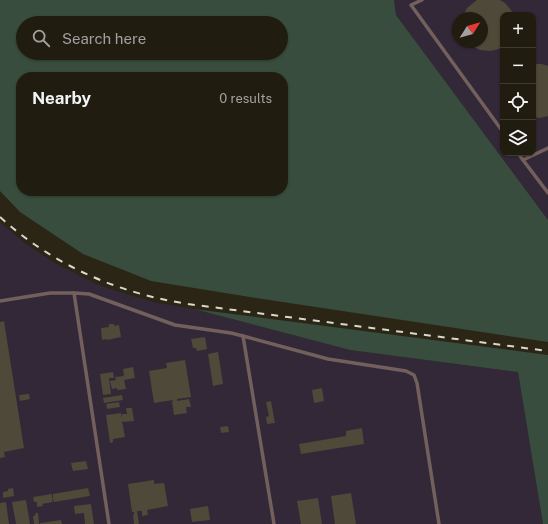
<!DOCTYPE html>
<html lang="en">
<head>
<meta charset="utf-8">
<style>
  body { margin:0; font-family:"Public Sans",sans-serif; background:#282519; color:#f1f3f6 }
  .controls { position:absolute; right:12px; top:12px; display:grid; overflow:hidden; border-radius:8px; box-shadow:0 1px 3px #0004 }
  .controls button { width:36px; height:36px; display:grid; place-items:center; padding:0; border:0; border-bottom:1px solid #3d3a30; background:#201c10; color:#f1f3f6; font:20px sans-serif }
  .compass { position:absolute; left:452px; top:12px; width:36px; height:36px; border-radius:50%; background:#201c10; box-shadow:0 1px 3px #0004; rotate:53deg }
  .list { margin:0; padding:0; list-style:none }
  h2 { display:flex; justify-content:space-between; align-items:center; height:52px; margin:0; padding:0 16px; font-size:17px }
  h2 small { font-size:13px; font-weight:400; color:#a2a19f }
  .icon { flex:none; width:22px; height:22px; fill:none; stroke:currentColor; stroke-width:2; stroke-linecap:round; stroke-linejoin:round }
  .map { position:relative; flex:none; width:548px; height:524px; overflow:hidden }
  .search { position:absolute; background:#201c10; box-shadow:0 1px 3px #0004; left:16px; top:16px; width:272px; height:44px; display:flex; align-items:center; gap:10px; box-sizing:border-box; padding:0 14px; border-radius:22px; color:#a2a19f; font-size:15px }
  .panel { position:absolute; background:#201c10; box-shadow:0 1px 3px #0004; left:16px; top:72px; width:272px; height:124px; border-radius:16px }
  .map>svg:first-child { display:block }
</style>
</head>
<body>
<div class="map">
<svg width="548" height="524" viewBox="0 0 548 524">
  <rect width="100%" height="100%" fill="#2a2515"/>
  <g fill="#322838" fill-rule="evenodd">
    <path d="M394,0h154v220l-152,-205zM503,15h30v138h-30zM458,18h24v24h-24z"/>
    <polygon points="0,222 26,244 57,264 99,285 129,295 158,303 194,309 350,350 518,372 543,524 0,524"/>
  </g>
  <g fill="#384d3d" fill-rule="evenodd">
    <path d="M0,0h394l2,15 152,205v122l-292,-44 -105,-17 -68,-27 -63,-42 -20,-21zM23,23h258v30h-258zM21,77h262v114h-262z"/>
    <polygon points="194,309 548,355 548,524 543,524 518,372 350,350"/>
  </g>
  <g fill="#4e4938">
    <polygon points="477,0 500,0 505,3 511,10 513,15 503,15 503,46 499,49 490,51 480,50 474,47 469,42 482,42 482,18 462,18 467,8"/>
    <polygon points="533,64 542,64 548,66 548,116 540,118 533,117"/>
    <polygon points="4,321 24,448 4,452 5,457 0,458 0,322"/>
    <polygon points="109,324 114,324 114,326 119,325 121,337 107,340 107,339 102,340 101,328 109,327"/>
    <polygon points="205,337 207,349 197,351 196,348 193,348 191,339"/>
    <polygon points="218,352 223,384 213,386 208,354"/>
    <polygon points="185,360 191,397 177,399 177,401 189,399 191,407 186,407 187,413 174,415 172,402 173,400 154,403 149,371 167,368 166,363"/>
    <polygon points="133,367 135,378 124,380 126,389 117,390 117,388 112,389 110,381 116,380 115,377 124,376 123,369"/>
    <polygon points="113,372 114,378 109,378 111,394 103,395 100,374"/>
    <polygon points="322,388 324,401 314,403 312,390"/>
    <polygon points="29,394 30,399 20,401 19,395"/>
    <polygon points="122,395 123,400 104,403 103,398"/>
    <polygon points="271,401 275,423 267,424 266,417 269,416 266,402"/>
    <polygon points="119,402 120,407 107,409 106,404"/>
    <polygon points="126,408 132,408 134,421 123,422 122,421 125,437 113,439 113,442 110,443 106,415 121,413 122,418 122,414 127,414"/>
    <polygon points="228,426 229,432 221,433 220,427"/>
    <polygon points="362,428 364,444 301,454 299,444 346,436 346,431"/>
    <polygon points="86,461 88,469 73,471 71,463"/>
    <polygon points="154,480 154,484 164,483 168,506 147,510 148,515 142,516 142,511 137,511 139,524 134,524 133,515 134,515 134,512 132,512 128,484"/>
    <polygon points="13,488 14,496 3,498 3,492 8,491 8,489"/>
    <polygon points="88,488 90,496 54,502 53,499 52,499 53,502 42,504 43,506 37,507 37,502 34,502 33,497 52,494 52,498 53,498 53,494"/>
    <polygon points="351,493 356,524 335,524 331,496"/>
    <polygon points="318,498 322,524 301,524 297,501"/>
    <polygon points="26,500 30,524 16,524 12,502"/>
    <polygon points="6,502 9,524 0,524 0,503"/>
    <polygon points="91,504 94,524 85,524 84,513 75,514 74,506"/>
    <polygon points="208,506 210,520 192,522 190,509"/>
    <polygon points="35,513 38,513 39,524 34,524 33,516 36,515"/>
    <polygon points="61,520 62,524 40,524 40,523"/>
  </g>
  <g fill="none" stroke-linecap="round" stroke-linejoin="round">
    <g stroke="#73605d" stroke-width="3.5">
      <polyline points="422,0 411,5 503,132"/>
      <polyline points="548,148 523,160 548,193"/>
      <polyline points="518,153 523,160"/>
      <polyline points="0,301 50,293 74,293"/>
      <polyline points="109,524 74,293 89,294 175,325 231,333 243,336"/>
      <polyline points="274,524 243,336 328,359 406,371 414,375 417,383 439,524"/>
    </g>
    <path stroke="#dad7cc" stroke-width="2" stroke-dasharray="7 7" stroke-linecap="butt" d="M0,217c53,48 117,76 188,87l360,47"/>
  </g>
</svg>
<div class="controls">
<button>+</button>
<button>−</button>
<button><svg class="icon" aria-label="locate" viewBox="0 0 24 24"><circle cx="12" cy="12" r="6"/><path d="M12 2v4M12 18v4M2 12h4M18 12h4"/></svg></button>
<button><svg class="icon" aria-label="layers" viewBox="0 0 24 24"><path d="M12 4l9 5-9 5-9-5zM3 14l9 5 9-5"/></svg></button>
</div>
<svg class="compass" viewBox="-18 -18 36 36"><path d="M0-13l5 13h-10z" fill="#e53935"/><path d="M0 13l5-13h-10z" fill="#a2a19f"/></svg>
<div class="search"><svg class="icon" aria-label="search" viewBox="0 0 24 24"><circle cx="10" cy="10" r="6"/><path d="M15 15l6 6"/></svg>Search here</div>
<section class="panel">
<h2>Nearby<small>0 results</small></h2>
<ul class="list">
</ul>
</section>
</div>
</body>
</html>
